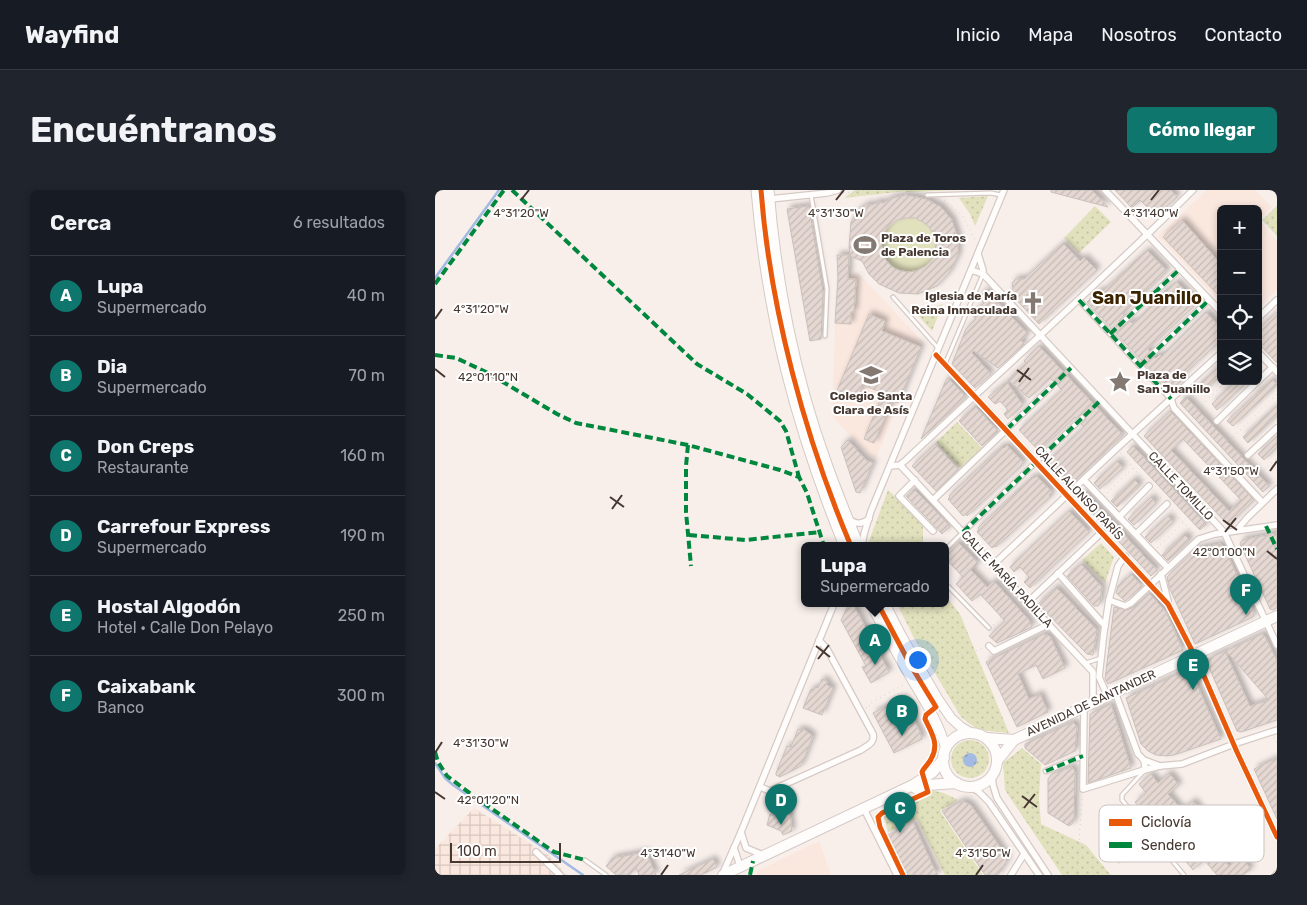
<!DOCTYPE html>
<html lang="es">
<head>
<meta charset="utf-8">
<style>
  body { margin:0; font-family:Rubik,sans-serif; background:#20242c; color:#f1f3f6 }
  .controls { position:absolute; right:15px; top:15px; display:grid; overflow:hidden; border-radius:8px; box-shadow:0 2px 8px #0003 }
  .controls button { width:45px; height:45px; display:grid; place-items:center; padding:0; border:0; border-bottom:1px solid #363941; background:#171b24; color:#f1f3f6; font:25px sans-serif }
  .scale { position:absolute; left:15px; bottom:12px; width:111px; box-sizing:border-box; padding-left:5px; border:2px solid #463831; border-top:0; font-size:14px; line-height:18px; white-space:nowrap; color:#463831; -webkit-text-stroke:4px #fff; paint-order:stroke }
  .you { position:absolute; left:482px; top:469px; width:18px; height:18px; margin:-12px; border:4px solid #fff; border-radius:50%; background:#1a73e8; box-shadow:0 0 0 8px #1a73e833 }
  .badge { display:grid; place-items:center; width:32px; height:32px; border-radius:50%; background:#0f766e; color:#fff; font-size:16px; font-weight:700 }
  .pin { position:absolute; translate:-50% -41px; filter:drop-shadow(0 1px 2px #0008) }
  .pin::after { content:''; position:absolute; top:26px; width:18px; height:15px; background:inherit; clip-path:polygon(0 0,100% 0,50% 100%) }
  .popup { position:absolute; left:366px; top:352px; width:148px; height:65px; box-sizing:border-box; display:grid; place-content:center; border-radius:8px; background:#171b24; filter:drop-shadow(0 1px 4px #0005); font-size:16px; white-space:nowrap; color:#9ea1a6 }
  .popup b { font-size:19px; color:#f1f3f6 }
  .popup::after { content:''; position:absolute; left:50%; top:100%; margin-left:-10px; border:10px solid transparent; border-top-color:#171b24 }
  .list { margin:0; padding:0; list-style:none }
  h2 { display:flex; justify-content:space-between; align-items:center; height:65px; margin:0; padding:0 20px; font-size:21px }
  h2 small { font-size:16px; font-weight:400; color:#9ea1a6 }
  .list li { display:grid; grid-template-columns:32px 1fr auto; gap:15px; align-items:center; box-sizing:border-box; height:80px; padding:0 20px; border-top:1px solid #363941 }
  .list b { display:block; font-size:19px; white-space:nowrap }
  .list p { margin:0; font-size:16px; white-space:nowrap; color:#9ea1a6 }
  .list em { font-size:16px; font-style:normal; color:#9ea1a6 }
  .icon { flex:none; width:28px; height:28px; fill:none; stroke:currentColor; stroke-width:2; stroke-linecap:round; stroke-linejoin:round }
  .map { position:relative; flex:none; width:842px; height:685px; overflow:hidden; border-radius:8px }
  header { display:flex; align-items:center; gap:30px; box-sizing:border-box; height:70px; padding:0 25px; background:#171b24; border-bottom:1px solid #363941 }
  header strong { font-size:24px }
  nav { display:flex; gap:28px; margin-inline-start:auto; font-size:18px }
  .intro { display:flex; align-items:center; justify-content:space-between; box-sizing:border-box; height:120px; padding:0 30px }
  h1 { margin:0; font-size:35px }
  .button { padding:12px 22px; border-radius:8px; background:#0f766e; color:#fff; font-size:18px; font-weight:700 }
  main { display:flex; gap:30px; padding:0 30px }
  aside { flex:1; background:#171b24; border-radius:8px; box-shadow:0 2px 8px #0003 }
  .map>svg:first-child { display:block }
</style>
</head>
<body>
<header>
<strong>Wayfind</strong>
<nav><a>Inicio</a><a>Mapa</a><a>Nosotros</a><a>Contacto</a></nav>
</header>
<div class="intro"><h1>Encuéntranos</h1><a class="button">Cómo llegar</a></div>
<main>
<aside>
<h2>Cerca<small>6 resultados</small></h2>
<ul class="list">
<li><span class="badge">A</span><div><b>Lupa</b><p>Supermercado</p></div><em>40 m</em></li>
<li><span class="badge">B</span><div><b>Dia</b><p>Supermercado</p></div><em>70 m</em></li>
<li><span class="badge">C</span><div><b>Don Creps</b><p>Restaurante</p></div><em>160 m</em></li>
<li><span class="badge">D</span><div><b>Carrefour Express</b><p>Supermercado</p></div><em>190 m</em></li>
<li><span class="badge">E</span><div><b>Hostal Algodón</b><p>Hotel · Calle Don Pelayo</p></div><em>250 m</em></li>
<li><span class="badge">F</span><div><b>Caixabank</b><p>Banco</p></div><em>300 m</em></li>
</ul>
</aside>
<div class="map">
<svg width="842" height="685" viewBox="0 0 842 685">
  <defs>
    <pattern id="industrial-grid" width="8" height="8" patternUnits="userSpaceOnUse" patternTransform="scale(1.25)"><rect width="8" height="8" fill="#fae7de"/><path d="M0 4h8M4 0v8" fill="none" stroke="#d8c7bf"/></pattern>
    <pattern id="green-dots" width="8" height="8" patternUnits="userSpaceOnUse" patternTransform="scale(1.25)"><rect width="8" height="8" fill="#e2e1bd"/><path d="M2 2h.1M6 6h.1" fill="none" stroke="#c3c2a3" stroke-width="1.8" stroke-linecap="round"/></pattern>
    <pattern id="water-ripples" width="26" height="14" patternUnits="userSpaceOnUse" patternTransform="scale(1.25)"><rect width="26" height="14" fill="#a3bae3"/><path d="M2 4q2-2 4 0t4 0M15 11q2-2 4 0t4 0" fill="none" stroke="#8798b9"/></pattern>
    <pattern id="building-hatch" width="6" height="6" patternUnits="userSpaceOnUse" patternTransform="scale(1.25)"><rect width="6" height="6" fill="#e5d8d2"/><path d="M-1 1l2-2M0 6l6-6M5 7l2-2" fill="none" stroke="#c6bab5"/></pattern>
    <filter id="shadow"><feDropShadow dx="3.5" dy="-3.5" stdDeviation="2.5" flood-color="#0004"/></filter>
  </defs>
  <rect width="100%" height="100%" fill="#f8efeb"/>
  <g fill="#fae7de">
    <polygon points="772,0 820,0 837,17 824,30 842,50 842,100 823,118 823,19 786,19 786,113 723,46"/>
    <polygon points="421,81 488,152 441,268 434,265 397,226 402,83 413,82 417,85"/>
    <polygon points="384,651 396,685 321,685 322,681"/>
  </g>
  <polygon fill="url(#industrial-grid)" points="39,618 113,665 132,685 0,685 0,659"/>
  <g fill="url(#green-dots)">
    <polygon points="420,0 525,0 471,2 471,1 409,8"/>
    <polygon points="553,6 540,36 535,24 524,8"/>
    <polygon points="660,16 676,32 644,63 629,48"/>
    <polygon points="842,16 842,46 827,30"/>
    <polygon points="508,114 497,141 481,123"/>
    <polygon points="522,232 548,259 525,278 501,252"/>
    <polygon points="453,300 488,331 488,356 432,356"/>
    <polygon points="666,353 679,367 670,393 647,370"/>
    <polygon points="510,405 525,424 574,543 543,540 526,527 479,448 462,414 510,414"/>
    <circle cx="535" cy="569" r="19"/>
    <polygon points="587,558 606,574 604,608 606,634 651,655 676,685 627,685 570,600 568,573"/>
    <polygon points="496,600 509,603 523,610 505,621 548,685 510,685 482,629 453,642 448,624"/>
  </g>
  <g fill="#e2e1bd">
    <circle cx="474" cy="55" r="27"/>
    <polygon points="683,632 691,641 671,659 664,650"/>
    <polygon points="696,648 704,656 684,674 676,665"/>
  </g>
  <circle fill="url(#water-ripples)" cx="535" cy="570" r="7"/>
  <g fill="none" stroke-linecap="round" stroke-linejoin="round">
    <g stroke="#a3bae3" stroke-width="2.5">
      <polyline points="0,88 64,0"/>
      <polyline points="0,573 10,588 18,595 148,685"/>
    </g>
  </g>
  <g fill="url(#building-hatch)" stroke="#cac0bb" fill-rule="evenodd" filter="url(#shadow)">
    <polygon points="616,0 657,0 673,17 616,2"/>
    <polygon points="680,0 736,0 742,7 721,26 705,10 697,18"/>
    <path d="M471,5l20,4 15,8 11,13 6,18v17l-9,18 -12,13 -19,8 -19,-1 -20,-9 -10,-10 -7,-13 -12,-5 -1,-9 2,-25 6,-11 9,-6h6l7,-3 4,1 9,-5zM471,28h9l8,4 7,6 4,8 2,8 -1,9 -4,8 -7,6 -8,4 -9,1 -9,-2 -7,-4 -6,-7 -3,-9 -1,-9 3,-9 5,-7 8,-5z"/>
    <polygon points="374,16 388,103 386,149 375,151 352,19"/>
    <polygon points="747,30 786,74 786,108 728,47"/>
    <polygon points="628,53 645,71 649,67 662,80 604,134 574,102 578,99 577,93 581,89 589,89"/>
    <polygon points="712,60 732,81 688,124 689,125 684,131 685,135 689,136 695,131 697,133 702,130 732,99 742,92 762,113 713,159 715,161 714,166 721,168 725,164 727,166 771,122 786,138 786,150 747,186 749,188 735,201 652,112 665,100 667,102"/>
    <polygon points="402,65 414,65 413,89 421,89 419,122 416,122 416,134 400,133 403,88"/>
    <polygon points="551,100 593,144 586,150 589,154 563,178 539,161 537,163 556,184 540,198 517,174 531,139 541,129 537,124 549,113 544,107"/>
    <polygon points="842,122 842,173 823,153 823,139"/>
    <polygon points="434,124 450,131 447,141 486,157 463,213 457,211 439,253 429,249 448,203 428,195 424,205 421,203 418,210 401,203"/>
    <polygon points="604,156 688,245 633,297 621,284 623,282 613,271 649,237 646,234 651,230 650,226 647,224 641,228 640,227 604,261 584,240 627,200 615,188 594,208 573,190 591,173 589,171"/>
    <polygon points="786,174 786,185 767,203 761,198"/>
    <polygon points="513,188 531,207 486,249 511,190"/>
    <polygon points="837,189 842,195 798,236 792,231"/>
    <polygon points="801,191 813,191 782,220 777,214"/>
    <polygon points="572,192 588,215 573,229 569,224 573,220 565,211 560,214 553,207"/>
    <polygon points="751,207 834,296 828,302 745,213"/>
    <polygon points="842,215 842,226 813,253 808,247"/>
    <polygon points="540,216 563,241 547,256 524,231"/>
    <path d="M735,221l84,89 -26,25 -84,-89zM748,249l58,61 -12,11 -58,-61z"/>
    <polygon points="842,246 842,257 829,270 823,264"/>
    <polygon points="413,250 431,270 438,273 425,303 421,302 406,257"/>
    <polygon points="500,254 523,279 501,301 477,276"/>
    <polygon points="572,255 588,272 586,276 532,326 531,324 528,326 513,309 515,307 514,306 567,256 569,258"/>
    <polygon points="698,256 771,334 765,340 692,262"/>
    <polygon points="682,271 688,278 665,299 659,293"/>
    <polygon points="602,286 617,302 614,305 616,306 561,357 560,356 557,358 542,342 544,339 543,338 597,287 599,288"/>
    <polygon points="699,289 705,295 682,317 676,311"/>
    <polygon points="479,299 515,336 507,344 471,306"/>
    <polygon points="649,302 722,380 716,386 643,308"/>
    <polygon points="716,307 721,313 699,335 693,329"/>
    <polygon points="634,321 654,342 595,398 589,392 594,387 585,377 579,382 575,377"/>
    <polygon points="733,326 738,332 716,353 710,347"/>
    <polygon points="842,343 842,418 838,420 835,419 805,354 807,350"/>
    <polygon points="749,344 755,350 733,371 727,365"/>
    <polygon points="523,352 543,373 536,380 552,397 559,391 594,430 597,437 562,453 554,446 570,431 545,404 537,411 521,394 528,387 510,368 510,364"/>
    <polygon points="785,354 789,357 819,422 818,427 760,454 734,397 732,387 761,359"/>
    <polygon points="646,374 667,397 665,413 663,416 659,416 632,386"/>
    <polygon points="696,384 707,396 690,411 681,403 683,396"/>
    <polygon points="621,397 662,440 658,465 652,464 603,414"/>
    <polygon points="714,403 731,422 748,460 673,494 670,489 679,417 692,420 699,417"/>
    <polygon points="414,414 418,414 454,482 436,493 427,477 431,476 406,430"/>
    <polygon points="609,444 615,446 630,478 608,489 601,475 583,484 594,509 605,504 613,522 582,537 551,472"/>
    <polygon points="827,444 830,446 842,471 842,530 806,542 802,541 772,473 773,469 790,461 815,516 834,510 791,461"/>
    <polygon points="752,480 756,481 786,549 739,565 732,566 721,565 713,561 706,554 691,508"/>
    <polygon points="387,489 393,492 392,495 398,498 387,525 368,518 376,499 379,500 380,497 383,498"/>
    <polygon points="468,508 485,542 487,549 459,563 438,523"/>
    <polygon points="676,514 696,578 653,593 655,524"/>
    <polygon points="638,532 642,536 640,561 610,575 590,558 590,554"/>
    <polygon points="363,539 367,541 368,539 378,546 366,576 345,587 341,585 341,583 352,556 356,557"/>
    <polygon points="842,568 842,629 819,579"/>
    <polygon points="636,577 639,579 640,583 639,630 637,634 634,636 613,623 613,589 617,584"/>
    <polygon points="734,583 744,595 733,604 747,620 758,611 768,623 757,632 771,648 782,639 792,650 781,661 794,676 806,667 816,679 808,685 782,685 769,670 758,680 748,668 759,659 752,651 745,642 734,652 724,640 734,630 728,622 722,615 710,624 700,612 711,603 704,594 716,584 723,593"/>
    <polygon points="528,611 536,615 572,667 571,672 563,685 550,685 507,621"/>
    <polygon points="335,624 341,627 355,624 357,641 348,645 346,641 332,635"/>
    <polygon points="478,632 498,676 503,685 472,685 453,645"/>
    <polygon points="211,662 221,685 204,685 201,677 195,685 181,685 171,676 178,668"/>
    <polygon points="278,669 282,677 266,685 244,685"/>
  </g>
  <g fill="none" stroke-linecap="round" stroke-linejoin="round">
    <g stroke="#d4cac6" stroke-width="4.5" stroke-dasharray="4.5 2" stroke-linecap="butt">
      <polyline points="678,141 688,132"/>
      <polyline points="708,173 717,164"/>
      <polyline points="616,197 636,178"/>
      <polyline points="647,228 666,210"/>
      <polyline points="831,336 842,359"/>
    </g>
    <defs>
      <g id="service">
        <polyline points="376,5 392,99 390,146"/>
        <polyline points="492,5 556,3 566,5"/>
        <polyline points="458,107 503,158"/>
        <polyline points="510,174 548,84"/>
        <polyline points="510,360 527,343"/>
        <polyline points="510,393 554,438"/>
        <polyline points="651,473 666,468"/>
        <polyline points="709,581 687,605 687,610 749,685"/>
        <polyline points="150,670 171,685"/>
      </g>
      <g id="pedestrian">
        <polyline points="644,110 736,209"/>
        <polyline points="688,132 745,79"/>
        <polyline points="717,164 774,110"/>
        <polyline points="572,239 616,197"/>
        <polyline points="528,342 647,228"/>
        <polyline points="611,581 648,566"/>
      </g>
      <g id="minor">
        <polyline points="670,0 786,122"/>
        <polyline points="335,9 392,3 403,0"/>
        <polyline points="543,64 548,80 548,84"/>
        <polyline points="536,80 548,84 789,342 842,455"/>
        <polyline points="823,128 842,110"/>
        <polyline points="823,162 842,182"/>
        <polyline points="501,165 733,414 763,472 802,562 842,647"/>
        <polyline points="823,191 838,177"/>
        <polyline points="736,209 739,218 827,312"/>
        <polyline points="782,231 823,191"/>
        <polyline points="813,265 842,238"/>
        <polyline points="465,275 658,482 658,512"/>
        <path d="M456,276l9,-1 7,-6c95,-89 193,-177 286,-269"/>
        <polyline points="480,290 464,306 498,341"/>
        <polyline points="649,290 732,377"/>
        <polyline points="498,310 572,239"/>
        <polyline points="684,327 714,296"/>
        <path d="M413,329c8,5 13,6 21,0"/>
        <polyline points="802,340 812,328 842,299"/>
        <polyline points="701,344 732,314"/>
        <polyline points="427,356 429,344 436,321 569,0"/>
        <polyline points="559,374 681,259 786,163"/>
        <polyline points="623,383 670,436"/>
        <polyline points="726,384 733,411"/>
        <polyline points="674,410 690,416 696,413 764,349 780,344 842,335"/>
        <polyline points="593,412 667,342"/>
        <polyline points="554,456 559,461 614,434"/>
        <path d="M680,502l23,62c6,5 8,9 6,16"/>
        <polyline points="672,505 664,487 669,442 674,410 683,376 690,366"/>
        <polyline points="649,517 648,599 709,580 725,576 747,574 799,554 842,540"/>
        <polyline points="709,570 725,576"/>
        <polyline points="557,585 558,595 562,608 613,685"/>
        <polyline points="534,596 544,602 554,612 604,685"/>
        <path d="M325,597l10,4 91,-41c7,-5 14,-7 12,-16l-46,-85 -8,-9"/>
        <polyline points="429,619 462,685"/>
        <polyline points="306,642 311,658 328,665"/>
        <polyline points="299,658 304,673 309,675"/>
        <polyline points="101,662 125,685"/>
        <polyline points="287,685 306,642 399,414"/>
        <polyline points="576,685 589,664"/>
        <polyline points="841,685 842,684"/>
      </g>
      <g id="secondary">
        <path d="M321,0c11,128 40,238 88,356"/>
        <path d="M334,0c7,90 26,186 57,271 10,29 22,57 33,85"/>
        <path d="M436,414c11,22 23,44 35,65 15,27 32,50 40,80"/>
        <polyline points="450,414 467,447 503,509 516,528 526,537 536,543"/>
      </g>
      <g id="trunk">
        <circle cx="535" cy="570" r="27"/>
        <polyline points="552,548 579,550"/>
        <polyline points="562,571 579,550 842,426"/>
        <polyline points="480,598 491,595 522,593"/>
        <polyline points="288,685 478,595 498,582 509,568"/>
      </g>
    </defs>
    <use href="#service" stroke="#d5cac5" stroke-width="5.5"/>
    <use href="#pedestrian" stroke="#d5cac5" stroke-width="7"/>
    <use href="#minor" stroke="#d5cac5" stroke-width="8"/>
    <use href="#secondary" stroke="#d5cac5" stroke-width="11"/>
    <use href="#trunk" stroke="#d5cac5" stroke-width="12"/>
    <g stroke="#d3cfcc" stroke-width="1" stroke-dasharray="1 4" stroke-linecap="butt">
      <polyline points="408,3 434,0"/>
      <polyline points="509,10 528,26 541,52"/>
      <polyline points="842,16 827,30 842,46"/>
      <polyline points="754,201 776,226"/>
      <polyline points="767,215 791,191"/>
      <polyline points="786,236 809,260"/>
      <polyline points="798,247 842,204"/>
      <polyline points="685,263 711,292"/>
      <polyline points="818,270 840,293"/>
      <polyline points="829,280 842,268"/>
      <polyline points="718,300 728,310"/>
      <polyline points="672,303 698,278"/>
      <polyline points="737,320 760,345"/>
      <polyline points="722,358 748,333"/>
      <polyline points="558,435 582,412"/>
      <polyline points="493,475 549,458"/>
      <polyline points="431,518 435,517 434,514 470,494"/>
      <polyline points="839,547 842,553"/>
      <polyline points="531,685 527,666 516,669 504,621 537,606"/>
      <polyline points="642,685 647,605"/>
    </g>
    <use href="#service" stroke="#fefdfc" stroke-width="3"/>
    <use href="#pedestrian" stroke="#fefdfc" stroke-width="4.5"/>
    <use href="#minor" stroke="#fefdfc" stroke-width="5.5"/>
    <use href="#secondary" stroke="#fefdfc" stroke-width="9"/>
    <use href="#trunk" stroke="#fefdfc" stroke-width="10"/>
    <g stroke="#00873e" stroke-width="4" stroke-dasharray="8 4" stroke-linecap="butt">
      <polyline points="77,0 262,174 312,204 345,231 351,241 364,287"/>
      <polyline points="0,94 69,0"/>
      <polyline points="644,110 736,209"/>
      <polyline points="675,144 745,79"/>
      <polyline points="0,165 21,168 51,182 122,224 141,233 253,255 345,280 364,287 372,303 389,356"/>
      <polyline points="705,176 774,110"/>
      <polyline points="572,239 636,178"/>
      <polyline points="253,255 251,276 251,322 256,376"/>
      <polyline points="831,336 842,359"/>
      <polyline points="528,342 666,210"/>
      <polyline points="254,345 311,350 385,342"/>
      <polyline points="0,562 3,572 12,586 40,607 119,662 150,670"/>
      <polyline points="611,581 648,566"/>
      <polyline points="315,685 318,671"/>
    </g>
    <defs>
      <g id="cycleway">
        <path d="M326,0c9,118 44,248 90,356"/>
        <polyline points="501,165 733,414 763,472 802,562 842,647"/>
        <path d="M443,414l33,62 25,41 -10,8 -1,4c6,13 15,25 6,40 -2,5 -7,8 -9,13l6,20 -46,21 -4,4 2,10 23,48"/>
      </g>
    </defs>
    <use href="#cycleway" stroke="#fff" stroke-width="8"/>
    <use href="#cycleway" stroke="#e8590c" stroke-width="5"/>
  </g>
  <path fill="none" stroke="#463831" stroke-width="2" d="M86,10l8,-10M401,10l8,-10M716,10l8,-10M0,129l7,-10M0,179l10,8M582,180l14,10M584,192l10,-14M835,281l7,-10M175,307l14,10M177,319l10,-14M788,330l14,10M790,342l11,-14M832,361l10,8M381,456l14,11M383,469l11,-14M0,563l7,-11M0,602l10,7M587,606l15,11M589,618l11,-14M226,685l7,-10M541,685l7,-10"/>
  <defs>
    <symbol id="stadium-bare" viewBox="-9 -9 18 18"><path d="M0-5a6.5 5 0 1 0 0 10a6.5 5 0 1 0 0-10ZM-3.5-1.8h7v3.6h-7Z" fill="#847872" stroke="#fff" stroke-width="2.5" paint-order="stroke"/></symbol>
    <symbol id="church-bare" viewBox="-9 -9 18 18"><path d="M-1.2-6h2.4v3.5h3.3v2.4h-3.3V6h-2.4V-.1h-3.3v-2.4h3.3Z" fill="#847872" stroke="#fff" stroke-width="2.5" paint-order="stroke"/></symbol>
    <symbol id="school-bare" viewBox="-9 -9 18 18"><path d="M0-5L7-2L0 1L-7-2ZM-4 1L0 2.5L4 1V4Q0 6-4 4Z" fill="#847872" stroke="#fff" stroke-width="2.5" paint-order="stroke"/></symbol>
    <symbol id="sight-bare" viewBox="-9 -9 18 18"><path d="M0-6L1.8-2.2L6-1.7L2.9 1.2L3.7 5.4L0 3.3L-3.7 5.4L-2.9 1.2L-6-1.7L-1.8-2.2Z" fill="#847872" stroke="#fff" stroke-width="2.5" paint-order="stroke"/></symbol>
  </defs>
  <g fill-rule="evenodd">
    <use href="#stadium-bare" x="414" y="39" width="32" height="32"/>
    <use href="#church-bare" x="582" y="97" width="32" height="32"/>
    <use href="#school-bare" x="420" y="169" width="32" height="32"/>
    <use href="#sight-bare" x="669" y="176" width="32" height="32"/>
  </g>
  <g text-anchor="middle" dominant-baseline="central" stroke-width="4" stroke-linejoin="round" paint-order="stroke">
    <g font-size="12" font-weight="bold" fill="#463831" stroke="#fff" text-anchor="start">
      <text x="446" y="48">Plaza de Toros<tspan x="446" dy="14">de Palencia</tspan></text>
      <text x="582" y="106" text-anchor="end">Iglesia de María<tspan x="582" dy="14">Reina Inmaculada</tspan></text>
      <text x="702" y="185">Plaza de<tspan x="702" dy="14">San Juanillo</tspan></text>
      <text x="436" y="206" text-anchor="middle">Colegio Santa<tspan x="436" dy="14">Clara de Asís</tspan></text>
    </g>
    <g font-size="12" fill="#463831" stroke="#fff">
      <text transform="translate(746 296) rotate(47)">CALLE TOMILLO</text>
      <text transform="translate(644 303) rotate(47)">CALLE ALONSO PARÍS</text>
      <text transform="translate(572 389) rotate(47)">CALLE MARÍA PADILLA</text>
      <text transform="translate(656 513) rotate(-25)">AVENIDA DE SANTANDER</text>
    </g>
    <g font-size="18" font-weight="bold" fill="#3c2401" stroke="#fff">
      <text x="712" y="108">San Juanillo</text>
    </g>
  </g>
  <rect x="664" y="615" width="165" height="57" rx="8" fill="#fff" stroke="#c8c3c1" stroke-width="1"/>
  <rect x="674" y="629" width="23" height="7" fill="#e8590c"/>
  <rect x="674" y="652" width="23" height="6" fill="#00873e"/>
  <g font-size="14" fill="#463831">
    <text x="706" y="637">Ciclovía</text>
    <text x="706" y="660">Sendero</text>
  </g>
  <g font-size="12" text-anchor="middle" fill="#463831" stroke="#fff" stroke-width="4" stroke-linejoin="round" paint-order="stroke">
    <text x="86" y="27">4°31'20"W</text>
    <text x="401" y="27">4°31'30"W</text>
    <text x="716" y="27">4°31'40"W</text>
    <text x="46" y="123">4°31'20"W</text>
    <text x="53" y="191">42°01'10"N</text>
    <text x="796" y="285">4°31'50"W</text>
    <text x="789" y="366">42°01'00"N</text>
    <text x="46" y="557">4°31'30"W</text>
    <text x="53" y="614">42°01'20"N</text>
    <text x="233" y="667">4°31'40"W</text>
    <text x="548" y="667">4°31'50"W</text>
  </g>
</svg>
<div class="controls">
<button>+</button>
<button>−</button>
<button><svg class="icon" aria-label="locate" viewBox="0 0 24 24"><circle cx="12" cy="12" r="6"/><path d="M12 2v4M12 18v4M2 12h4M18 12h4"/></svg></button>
<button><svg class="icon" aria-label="layers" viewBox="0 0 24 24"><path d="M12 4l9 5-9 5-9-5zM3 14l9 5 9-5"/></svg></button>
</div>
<div class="scale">100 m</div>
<div class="you"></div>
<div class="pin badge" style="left:440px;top:475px">A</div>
<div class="popup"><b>Lupa</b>Supermercado</div>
<div class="pin badge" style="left:467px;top:546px">B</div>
<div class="pin badge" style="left:465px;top:643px">C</div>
<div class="pin badge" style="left:346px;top:635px">D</div>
<div class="pin badge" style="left:758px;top:500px">E</div>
<div class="pin badge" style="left:811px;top:425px">F</div>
</div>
</main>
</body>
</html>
